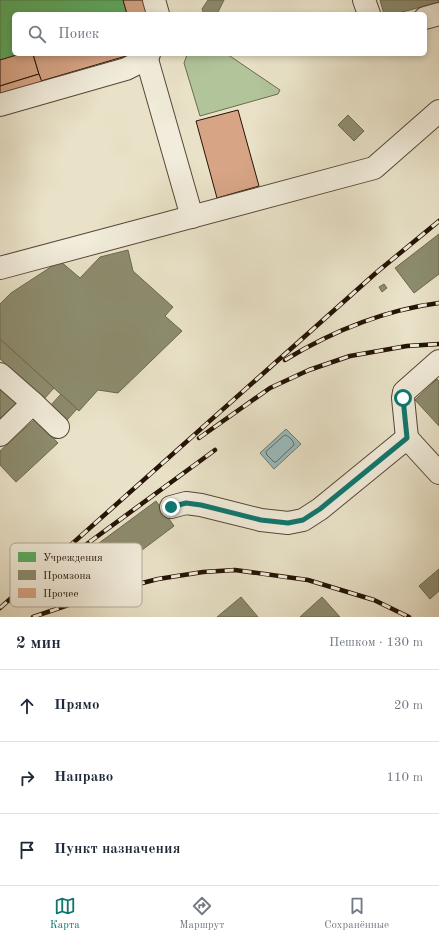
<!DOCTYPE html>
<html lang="ru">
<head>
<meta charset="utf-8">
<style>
  body { margin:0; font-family:"Old Standard TT",serif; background:#f2f2f3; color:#1f2937 }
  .stop { position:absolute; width:12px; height:12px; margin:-9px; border:3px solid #0f766e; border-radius:50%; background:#fff }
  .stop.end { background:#0f766e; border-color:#fff; box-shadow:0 1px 4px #0008 }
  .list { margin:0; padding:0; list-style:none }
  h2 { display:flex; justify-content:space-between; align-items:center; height:52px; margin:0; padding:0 16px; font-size:17px }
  h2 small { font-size:13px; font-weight:400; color:#747a83 }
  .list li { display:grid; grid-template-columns:26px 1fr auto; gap:12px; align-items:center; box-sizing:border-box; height:72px; padding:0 16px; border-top:1px solid #e0e1e3 }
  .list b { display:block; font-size:15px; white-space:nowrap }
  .list em { font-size:13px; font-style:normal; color:#747a83 }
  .icon { flex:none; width:22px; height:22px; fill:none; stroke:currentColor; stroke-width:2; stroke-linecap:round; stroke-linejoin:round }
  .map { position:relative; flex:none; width:439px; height:617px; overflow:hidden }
  .search { position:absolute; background:#fff; box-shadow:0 2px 6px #0003; left:12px; right:12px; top:12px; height:44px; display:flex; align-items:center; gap:10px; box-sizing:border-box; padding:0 14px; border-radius:6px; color:#747a83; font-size:15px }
  .sheet { height:268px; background:#fff }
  nav { display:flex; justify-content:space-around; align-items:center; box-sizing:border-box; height:56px; border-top:1px solid #e0e1e3; background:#fff; font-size:11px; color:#747a83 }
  nav a { display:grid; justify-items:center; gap:2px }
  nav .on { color:#0f766e }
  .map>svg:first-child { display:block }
</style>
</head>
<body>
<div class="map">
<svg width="439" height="617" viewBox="0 0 439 617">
  <rect width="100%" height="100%" fill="#e9e2c8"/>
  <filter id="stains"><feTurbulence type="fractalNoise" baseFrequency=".005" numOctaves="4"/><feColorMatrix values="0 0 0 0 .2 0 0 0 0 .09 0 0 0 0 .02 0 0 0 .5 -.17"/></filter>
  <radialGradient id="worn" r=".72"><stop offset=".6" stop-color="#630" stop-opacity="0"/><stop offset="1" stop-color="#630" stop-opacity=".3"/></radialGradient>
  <polygon fill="#b1c49a" stroke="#6b6c4f" points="189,54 227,54 280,90 278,94 200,116 184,63 187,55"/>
  <polygon fill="#9bbcbf" stroke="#6c7874" points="286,429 301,444 274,469 260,453"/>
  <polygon fill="#5aae61" stroke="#4a8045" points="0,0 123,0 127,14 14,14 14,54 20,54 0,60"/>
  <g fill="#8c8c6e" stroke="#6d684e">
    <polygon points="208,0 224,0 217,14 204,14 202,9"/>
    <polygon points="380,0 439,0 439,2 395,14 384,14"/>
    <polygon points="348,115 364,131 354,141 338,125"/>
    <polygon points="439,234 439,274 414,293 395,268"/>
    <polygon points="128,250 133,271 173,307 165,316 182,331 118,393 98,390 79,411 0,339 0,304 11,293 60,261 80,278 100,257"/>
    <polygon points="384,284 387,288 382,292 379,287"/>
    <polygon points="0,339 54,388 44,399 0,359"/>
    <polygon points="437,379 439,381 439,426 415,400"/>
    <polygon points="0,383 19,401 0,422"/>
    <polygon points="61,394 77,409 66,421 50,406"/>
    <polygon points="35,419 58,443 16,482 0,465 0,451"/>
    <polygon points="156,501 174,526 114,571 95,546"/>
    <polygon points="439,569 439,591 430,599 419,586"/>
    <polygon points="241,597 258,617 217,617"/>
    <polygon points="322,597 340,617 300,617"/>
  </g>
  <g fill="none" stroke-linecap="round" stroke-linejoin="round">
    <path stroke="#606862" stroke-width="1" d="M285,435c4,1 9,6 9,10l-18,17h-2l-7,-7 -1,-3z"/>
  </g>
  <g fill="#d7a586" stroke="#251304">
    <polygon points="123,0 144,0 149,14 127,14"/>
    <polygon points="20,54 33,54 39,74 0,86 0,60"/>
    <polygon points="33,54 133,54 41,81"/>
    <polygon points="39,74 43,85 0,98 0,86"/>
    <polygon points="238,110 259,186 217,198 196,121"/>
  </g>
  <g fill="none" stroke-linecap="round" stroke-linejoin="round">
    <defs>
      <g id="minor">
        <polyline points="154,0 158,14"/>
        <polyline points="364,0 369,14"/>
        <polyline points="425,18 439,14"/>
        <polyline points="146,56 192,217"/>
        <polyline points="0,105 126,69 138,63 149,54"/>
        <polyline points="0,268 374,168 439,111"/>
        <polyline points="0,374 33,403 0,435"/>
        <polyline points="33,403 58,427"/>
        <polyline points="407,438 403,398 404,392 439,361"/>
        <polyline points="171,507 186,503 201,505 261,520 288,523 303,520 320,509 407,438 439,473"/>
      </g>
    </defs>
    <use href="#minor" stroke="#564735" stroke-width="24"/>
    <use href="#minor" stroke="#f1ecdb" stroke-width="22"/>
    <defs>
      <g id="rail">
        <path d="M285,360c46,-28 100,-50 154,-57"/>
        <polyline points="199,438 270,388 309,370 350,356 407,346 439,344"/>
        <polyline points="46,574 215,450"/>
        <polyline points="0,608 377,272 439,221"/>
        <polyline points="33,617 107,592 158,579 203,572 235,570 308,580 374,600 409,617"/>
      </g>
    </defs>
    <use href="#rail" stroke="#251304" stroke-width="4.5"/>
    <use href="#rail" stroke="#f1ecdb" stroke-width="3" stroke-dasharray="9" stroke-linecap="butt"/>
  </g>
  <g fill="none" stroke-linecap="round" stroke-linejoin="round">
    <polyline stroke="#0f766e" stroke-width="5" points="171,507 186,503 201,505 261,520 288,523 303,520 320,509 407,438 403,398"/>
  </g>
  <rect x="10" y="543" width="132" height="64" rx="6" fill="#f1ecdb" stroke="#b4ab9a" stroke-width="1"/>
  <rect x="18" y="552" width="18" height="10" fill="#5aae61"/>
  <rect x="18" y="570" width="18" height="10" fill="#8c8c6e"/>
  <rect x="18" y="588" width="18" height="10" fill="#d7a586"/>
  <g font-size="11" fill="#251304">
    <text x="43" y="561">Учреждения</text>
    <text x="43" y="579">Промзона</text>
    <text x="43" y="597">Прочее</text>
  </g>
  <rect width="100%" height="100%" filter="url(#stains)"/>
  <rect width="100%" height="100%" fill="url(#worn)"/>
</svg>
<div class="stop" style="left:403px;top:398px"></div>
<div class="stop end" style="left:171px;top:507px"></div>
<div class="search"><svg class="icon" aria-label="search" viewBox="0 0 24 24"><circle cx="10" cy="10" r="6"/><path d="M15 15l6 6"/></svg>Поиск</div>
</div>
<section class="sheet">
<h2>2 мин<small>Пешком · 130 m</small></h2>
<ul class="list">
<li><svg class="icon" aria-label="ahead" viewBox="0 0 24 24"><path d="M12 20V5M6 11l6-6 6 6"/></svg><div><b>Прямо</b></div><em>20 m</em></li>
<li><svg class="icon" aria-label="right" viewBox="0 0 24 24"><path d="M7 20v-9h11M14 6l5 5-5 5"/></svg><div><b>Направо</b></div><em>110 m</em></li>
<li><svg class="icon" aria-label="arrive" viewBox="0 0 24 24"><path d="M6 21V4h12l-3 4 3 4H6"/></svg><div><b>Пункт назначения</b></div></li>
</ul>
</section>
<nav>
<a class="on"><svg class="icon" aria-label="map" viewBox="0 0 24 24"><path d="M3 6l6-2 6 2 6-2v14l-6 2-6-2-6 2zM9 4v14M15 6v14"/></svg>Карта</a>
<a><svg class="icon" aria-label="directions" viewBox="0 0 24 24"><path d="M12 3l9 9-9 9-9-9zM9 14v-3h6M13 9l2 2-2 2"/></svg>Маршрут</a>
<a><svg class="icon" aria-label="saved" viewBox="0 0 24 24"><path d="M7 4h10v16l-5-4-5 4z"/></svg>Сохранённые</a>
</nav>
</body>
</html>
